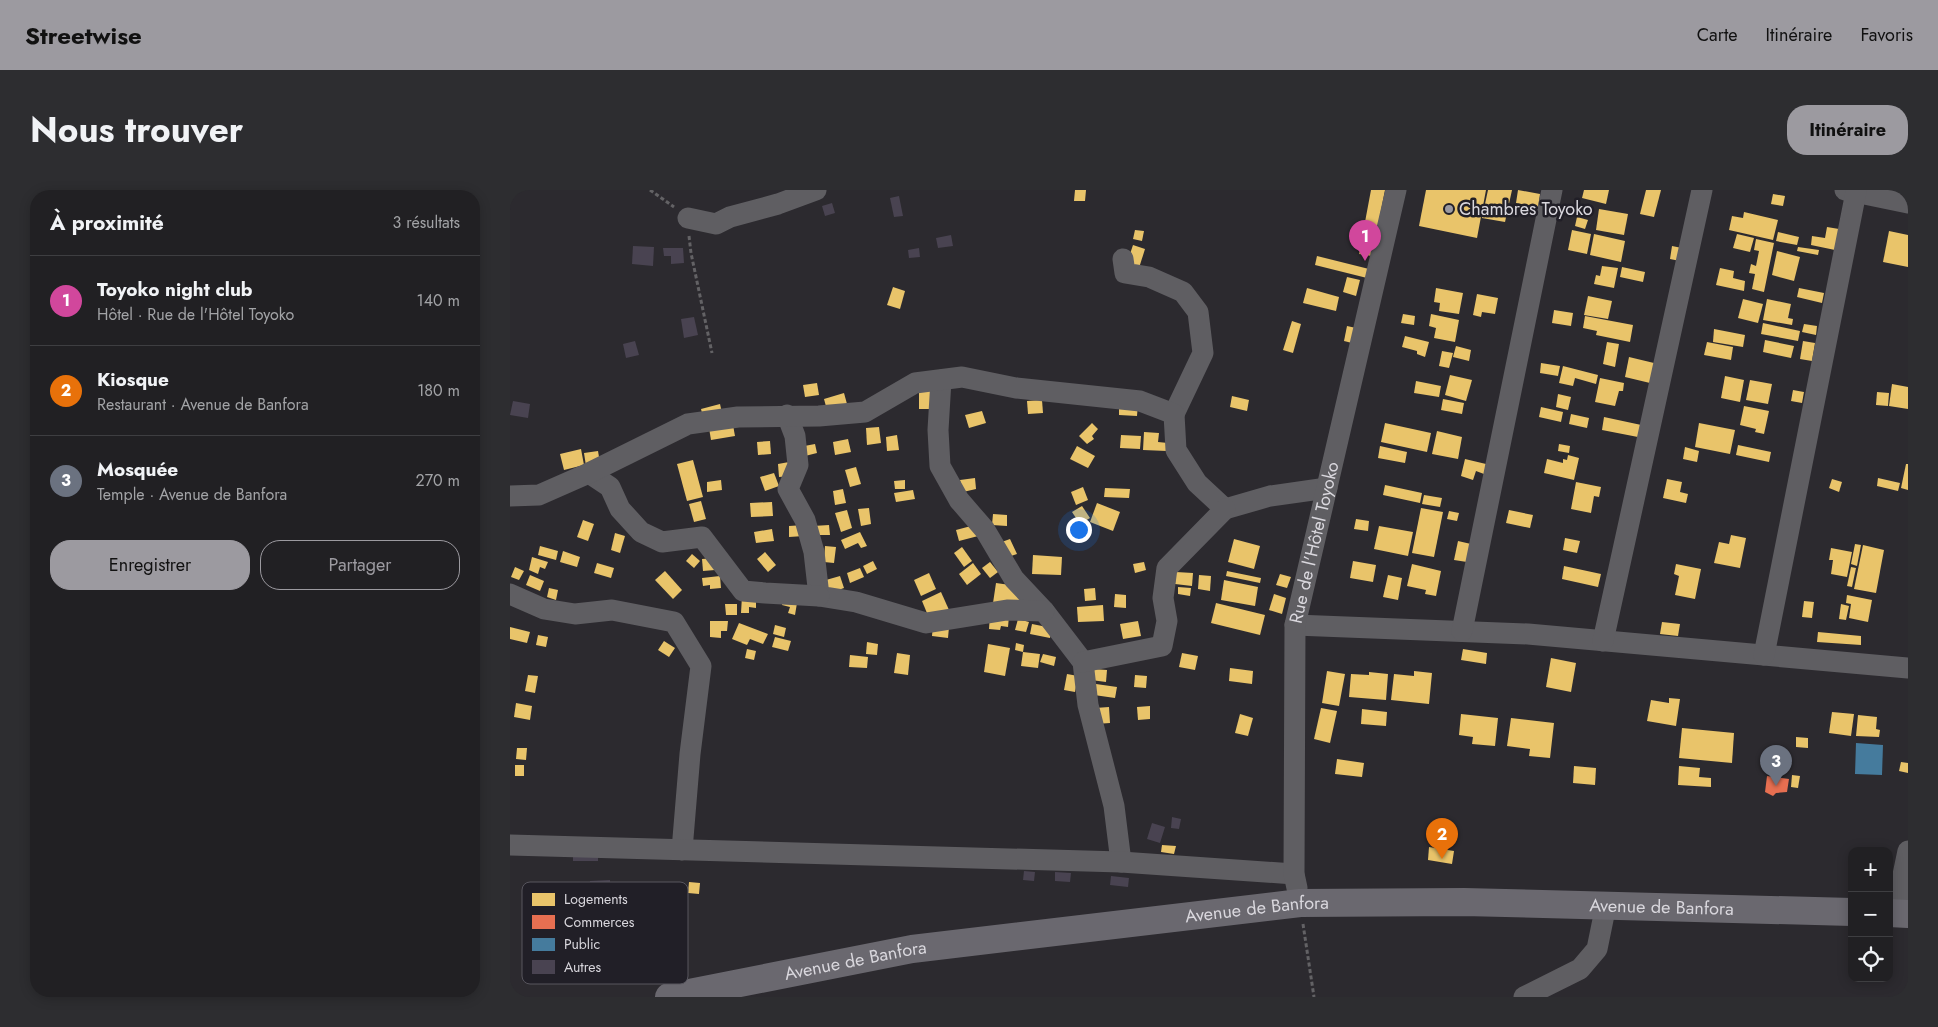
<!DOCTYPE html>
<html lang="fr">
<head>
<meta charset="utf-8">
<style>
  body { margin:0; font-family:Jost,sans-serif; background:#2d2d30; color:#f1f3f6 }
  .controls { position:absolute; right:15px; bottom:15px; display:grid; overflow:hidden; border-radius:10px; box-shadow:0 2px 12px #0003 }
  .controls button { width:45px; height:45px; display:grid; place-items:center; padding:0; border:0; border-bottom:1px solid #3e3e41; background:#212023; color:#f1f3f6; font:25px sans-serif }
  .you { position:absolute; left:568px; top:339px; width:18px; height:18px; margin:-12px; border:4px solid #fff; border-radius:50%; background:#1a73e8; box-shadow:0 0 0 8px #1a73e833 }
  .badge { display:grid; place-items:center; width:32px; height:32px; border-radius:50%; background:#9c9aa0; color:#fff; font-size:16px; font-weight:700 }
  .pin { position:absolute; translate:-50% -41px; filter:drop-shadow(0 1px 2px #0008) }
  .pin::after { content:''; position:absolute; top:26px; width:18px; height:15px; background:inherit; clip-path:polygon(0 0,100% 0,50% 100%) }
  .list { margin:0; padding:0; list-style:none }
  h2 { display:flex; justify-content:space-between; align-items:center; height:65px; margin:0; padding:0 20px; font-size:21px }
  h2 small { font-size:16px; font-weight:400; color:#a2a3a6 }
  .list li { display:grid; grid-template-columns:32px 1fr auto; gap:15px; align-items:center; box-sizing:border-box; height:90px; padding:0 20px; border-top:1px solid #3e3e41 }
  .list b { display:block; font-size:19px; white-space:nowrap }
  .list p { margin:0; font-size:16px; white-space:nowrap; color:#a2a3a6 }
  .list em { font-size:16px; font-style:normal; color:#a2a3a6 }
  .actions { display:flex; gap:10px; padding:15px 20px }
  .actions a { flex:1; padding:11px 0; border:1px solid #9c9aa0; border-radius:20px; text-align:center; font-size:18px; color:#9c9aa0 }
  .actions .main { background:#9c9aa0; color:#111 }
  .icon { flex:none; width:28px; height:28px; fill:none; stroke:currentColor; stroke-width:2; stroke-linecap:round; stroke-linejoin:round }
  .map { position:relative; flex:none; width:1398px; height:807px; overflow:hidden; border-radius:20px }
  header { display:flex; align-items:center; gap:30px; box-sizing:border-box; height:70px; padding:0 25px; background:#9c9aa0; color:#111 }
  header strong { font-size:24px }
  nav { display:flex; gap:28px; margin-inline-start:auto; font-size:18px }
  .intro { display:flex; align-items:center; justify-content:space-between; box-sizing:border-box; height:120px; padding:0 30px }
  h1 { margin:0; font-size:35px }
  .button { padding:12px 22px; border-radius:20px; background:#9c9aa0; color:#111; font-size:18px; font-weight:700 }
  main { display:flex; gap:30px; padding:0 30px }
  aside { flex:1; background:#212023; border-radius:20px; box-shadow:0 2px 12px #0003 }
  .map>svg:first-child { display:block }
</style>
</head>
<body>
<header>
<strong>Streetwise</strong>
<nav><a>Carte</a><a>Itinéraire</a><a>Favoris</a></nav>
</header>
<div class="intro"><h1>Nous trouver</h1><a class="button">Itinéraire</a></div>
<main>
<aside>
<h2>À proximité<small>3 résultats</small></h2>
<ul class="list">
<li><span class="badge" style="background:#d1479c">1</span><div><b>Toyoko night club</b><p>Hôtel · Rue de l'Hôtel Toyoko</p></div><em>140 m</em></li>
<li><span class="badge" style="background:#e8710a">2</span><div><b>Kiosque</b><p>Restaurant · Avenue de Banfora</p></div><em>180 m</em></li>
<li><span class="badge" style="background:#6b7280">3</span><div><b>Mosquée</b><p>Temple · Avenue de Banfora</p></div><em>270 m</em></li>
</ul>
<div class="actions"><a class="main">Enregistrer</a><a>Partager</a></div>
</aside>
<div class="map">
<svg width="1398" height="807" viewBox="0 0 1398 807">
  <rect width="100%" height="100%" fill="#2c2a2f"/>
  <g fill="#e9c46a">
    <polygon points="565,0 576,0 575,11 564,11"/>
    <polygon points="861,0 875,0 862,66 849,64"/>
    <polygon points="916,0 976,0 967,48 909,36"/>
    <polygon points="978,0 1002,0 995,32 972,28"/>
    <polygon points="1008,0 1030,4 1028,17 1006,13"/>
    <polygon points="1074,0 1099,0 1096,14 1072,8"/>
    <polygon points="1136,0 1151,0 1144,27 1130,24"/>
    <polygon points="1263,4 1275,6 1273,16 1261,14"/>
    <polygon points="1089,19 1118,24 1114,45 1086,40"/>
    <polygon points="1234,22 1268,30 1263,50 1219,40 1222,26 1233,28"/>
    <polygon points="1067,27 1078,30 1075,39 1065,36"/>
    <polygon points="1317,37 1329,39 1325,60 1301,55 1302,46 1315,48"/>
    <polygon points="625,40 634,41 632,51 623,49"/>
    <polygon points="1062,40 1081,44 1077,64 1058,60"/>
    <polygon points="1379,41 1398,45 1398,77 1373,72"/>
    <polygon points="1268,42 1289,47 1287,55 1266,51"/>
    <polygon points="1084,44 1115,51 1111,72 1080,65"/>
    <polygon points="1227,44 1244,48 1240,62 1223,58"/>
    <polygon points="1246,49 1264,53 1254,102 1242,99 1245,84 1239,83 1241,74 1246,76 1249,61 1244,60"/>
    <polygon points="623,55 635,59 629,78 617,73"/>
    <polygon points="1162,56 1172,58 1170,71 1160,69"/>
    <polygon points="1288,57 1309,60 1308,65 1287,61"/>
    <polygon points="1267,61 1290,67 1284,91 1262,85"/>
    <polygon points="807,66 859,79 857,88 805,75"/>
    <polygon points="1092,76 1108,78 1104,98 1084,94 1086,85 1090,86"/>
    <polygon points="1112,77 1135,82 1133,92 1110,87"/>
    <polygon points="1210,78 1224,81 1223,88 1235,91 1234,101 1206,95"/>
    <polygon points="837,87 850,90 846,106 833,102"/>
    <polygon points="383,97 395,101 390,119 377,115"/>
    <polygon points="797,98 829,107 826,121 793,113"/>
    <polygon points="926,98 953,103 949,124 929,121 930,113 924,112"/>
    <polygon points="1289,98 1314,103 1312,113 1287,107"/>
    <polygon points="967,104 988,108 985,124 972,122 971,127 963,125"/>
    <polygon points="1078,106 1102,111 1098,129 1074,125"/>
    <polygon points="1233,109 1253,114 1248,133 1228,128"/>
    <polygon points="1257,109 1281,114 1278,128 1283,129 1282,135 1253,130"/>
    <polygon points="1044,120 1063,123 1061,136 1042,133"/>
    <polygon points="893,124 905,126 904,135 891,133"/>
    <polygon points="921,124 949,130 945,152 924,148 926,138 919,136"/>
    <polygon points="1075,126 1123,135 1120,152 1086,145 1087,141 1073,138"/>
    <polygon points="782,131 791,134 783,163 773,160"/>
    <polygon points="1253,133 1290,141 1288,151 1251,144"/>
    <polygon points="1294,134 1307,136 1306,145 1292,142"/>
    <polygon points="837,136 846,138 842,153 834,151"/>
    <polygon points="1204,139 1235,145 1233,157 1203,152"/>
    <polygon points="895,146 919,152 915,167 907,164 907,161 892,157"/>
    <polygon points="1255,150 1284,156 1281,168 1253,162"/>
    <polygon points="1293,151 1305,153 1302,171 1290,169"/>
    <polygon points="1097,152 1109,154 1105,177 1093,174"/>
    <polygon points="1197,152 1223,157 1221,170 1194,165"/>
    <polygon points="946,156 961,160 959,171 943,167"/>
    <polygon points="932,161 943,163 939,178 929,176"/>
    <polygon points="1119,167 1144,173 1140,193 1115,187"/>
    <polygon points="1031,173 1050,176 1048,186 1030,183"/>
    <polygon points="1053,176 1088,185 1086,194 1065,188 1063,196 1049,193"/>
    <polygon points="940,185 962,190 956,211 935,205"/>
    <polygon points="1215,186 1234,190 1230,212 1211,208"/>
    <polygon points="1090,188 1114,193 1113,201 1109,201 1105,216 1085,212"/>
    <polygon points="1240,190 1262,194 1258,214 1236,210"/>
    <polygon points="906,191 931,196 929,207 904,203"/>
    <polygon points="307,193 309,205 295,207 293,195"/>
    <polygon points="1382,194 1398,197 1398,219 1379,216"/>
    <polygon points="409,199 426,200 426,219 409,219"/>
    <polygon points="1283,200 1294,202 1292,213 1281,211"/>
    <polygon points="1367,202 1379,203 1378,216 1366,215"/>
    <polygon points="334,203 337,214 317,220 314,209"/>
    <polygon points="1048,204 1061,207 1058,220 1046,217"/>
    <polygon points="722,206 739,210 737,221 720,217"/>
    <polygon points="933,209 954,213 952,224 931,220"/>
    <polygon points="532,210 533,223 518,224 517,211"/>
    <polygon points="609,212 628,213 627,226 609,225"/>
    <polygon points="210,214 213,227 194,231 191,219"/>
    <polygon points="1234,216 1259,221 1254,244 1245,242 1246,239 1230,235"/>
    <polygon points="1031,217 1053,222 1051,232 1029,227"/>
    <polygon points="472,221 476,233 459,238 455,225"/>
    <polygon points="1061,224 1079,228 1077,238 1059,234"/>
    <polygon points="1094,227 1136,236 1133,248 1092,240"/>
    <polygon points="582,233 588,239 582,246 584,249 577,254 569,246"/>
    <polygon points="875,233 921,243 917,262 871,252"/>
    <polygon points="1189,233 1225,240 1220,264 1185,257"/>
    <polygon points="223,235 225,246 201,250 199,238"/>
    <polygon points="369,237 371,253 357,255 356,238"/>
    <polygon points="927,241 952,247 948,269 922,264"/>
    <polygon points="634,242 649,243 648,252 658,253 657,261 633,260"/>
    <polygon points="387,245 389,260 377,261 376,247"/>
    <polygon points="611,245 631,246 630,259 610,258"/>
    <polygon points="338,249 341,262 325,265 323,252"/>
    <polygon points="260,251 261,264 248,265 247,252"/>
    <polygon points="305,254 307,263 291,267 289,257"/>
    <polygon points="1049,254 1060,256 1059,263 1048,261"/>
    <polygon points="1228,255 1261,262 1259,272 1226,265"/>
    <polygon points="567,256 585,266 578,278 560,269"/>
    <polygon points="870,256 897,262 895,273 868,268"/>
    <polygon points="1175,257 1189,261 1187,272 1173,269"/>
    <polygon points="71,259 74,275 54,280 50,264"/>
    <polygon points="88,261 90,273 76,276 74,263"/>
    <polygon points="1058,265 1069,268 1064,290 1034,283 1037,269 1053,273 1053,269 1057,270"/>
    <polygon points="955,269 976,274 974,284 966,281 963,290 951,286"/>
    <polygon points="183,270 193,307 177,311 167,274"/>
    <polygon points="279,272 281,286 269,287 268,274"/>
    <polygon points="1396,274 1398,274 1398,300 1391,298"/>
    <polygon points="346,277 351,294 340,297 335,280"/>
    <polygon points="264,283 269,296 255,301 250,287"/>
    <polygon points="465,288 466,299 453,302 450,290"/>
    <polygon points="1368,288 1390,293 1388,301 1367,296"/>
    <polygon points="1157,289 1172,292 1170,302 1178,304 1176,313 1153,308"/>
    <polygon points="1322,289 1332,292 1329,302 1319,298"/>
    <polygon points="211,290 212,300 197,302 197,292"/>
    <polygon points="395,290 395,299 385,299 384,291"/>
    <polygon points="1066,292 1091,297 1089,307 1084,306 1081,323 1061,319"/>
    <polygon points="875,295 912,303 910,313 873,305"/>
    <polygon points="573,297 578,310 566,315 561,302"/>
    <polygon points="595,298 620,299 619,308 594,307"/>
    <polygon points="333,299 336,313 325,315 323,301"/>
    <polygon points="403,300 405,309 386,312 384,303"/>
    <polygon points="914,305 932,308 930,317 912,314"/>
    <polygon points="191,311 196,329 184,332 179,314"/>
    <polygon points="262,312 263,326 241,327 240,313"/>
    <polygon points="587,313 610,322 603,341 580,332"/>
    <polygon points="572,316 580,328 570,334 562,322"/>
    <polygon points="359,318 361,334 351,336 348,319"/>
    <polygon points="911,318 933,322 924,367 902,363"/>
    <polygon points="337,320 342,338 331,342 325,323"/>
    <polygon points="999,320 1023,325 1020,338 996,333"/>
    <polygon points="939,321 949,323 947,331 937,329"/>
    <polygon points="483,324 497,325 497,336 482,335"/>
    <polygon points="846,329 859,331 858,341 844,339"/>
    <polygon points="73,330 84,334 78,351 67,347"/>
    <polygon points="294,335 294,346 279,347 279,336"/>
    <polygon points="319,335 320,345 304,345 303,336"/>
    <polygon points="461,336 472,345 449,351 446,340"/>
    <polygon points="869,336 903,342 898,366 864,359"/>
    <polygon points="262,339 264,351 246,353 244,342"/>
    <polygon points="350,342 357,356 351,358 348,353 335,359 331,350"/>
    <polygon points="105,343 115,346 110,363 101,360"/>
    <polygon points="1221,345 1236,348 1230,378 1204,373 1209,352 1219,354"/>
    <polygon points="1055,348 1070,351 1067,363 1053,360"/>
    <polygon points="500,349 507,364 495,368 489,353"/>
    <polygon points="724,349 750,356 744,379 718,372"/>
    <polygon points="948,351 961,354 957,372 944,370"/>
    <polygon points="1345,354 1351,355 1347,376 1341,374"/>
    <polygon points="1353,355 1374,360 1366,403 1344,399"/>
    <polygon points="30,356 48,361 46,370 28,365"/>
    <polygon points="315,356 326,357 324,373 314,372"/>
    <polygon points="452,357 462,371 454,377 444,363"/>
    <polygon points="1321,358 1342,362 1337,387 1321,384 1323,370 1319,370"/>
    <polygon points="53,361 70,367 67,377 50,372"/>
    <polygon points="255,362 266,375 258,382 247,369"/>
    <polygon points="182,364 190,371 184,378 176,371"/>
    <polygon points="523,365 552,367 551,385 522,384"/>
    <polygon points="22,367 38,372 35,379 30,377 28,384 19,380"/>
    <polygon points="204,368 205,380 193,381 192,369"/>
    <polygon points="363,371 367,379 357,384 353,376"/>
    <polygon points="843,371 866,375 863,392 840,388"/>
    <polygon points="480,372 488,382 480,388 472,378"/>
    <polygon points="634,372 636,380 625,383 623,374"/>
    <polygon points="87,373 104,378 101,388 84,383"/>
    <polygon points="463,373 471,384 457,395 449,384"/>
    <polygon points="902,374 931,381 926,406 915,404 916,400 897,396"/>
    <polygon points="1166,374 1191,379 1185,409 1165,405 1169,386 1164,384"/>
    <polygon points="1054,376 1091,384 1088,397 1052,389"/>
    <polygon points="5,377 14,381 9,390 1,387"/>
    <polygon points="1341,377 1346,378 1342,397 1337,396"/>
    <polygon points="350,378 354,387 340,393 337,383"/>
    <polygon points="155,381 172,400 163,409 145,390"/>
    <polygon points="717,381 751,388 750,393 716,386"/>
    <polygon points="666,382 683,383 682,396 665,394"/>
    <polygon points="419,383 426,399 411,406 404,390"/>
    <polygon points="770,384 781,387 777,398 766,395"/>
    <polygon points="20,385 34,391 30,401 16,395"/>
    <polygon points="689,385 701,386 700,401 688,399"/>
    <polygon points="878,385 892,388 888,410 873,407"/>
    <polygon points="210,386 211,398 200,399 200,395 193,396 192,388"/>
    <polygon points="330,386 334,398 320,403 316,390"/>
    <polygon points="714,390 748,397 745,416 711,410"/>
    <polygon points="486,393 507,396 506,406 512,407 510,418 483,413"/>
    <polygon points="668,397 681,398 680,406 668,404"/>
    <polygon points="39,398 48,400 46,410 37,407"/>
    <polygon points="585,398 586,410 575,411 574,399"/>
    <polygon points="431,402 439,420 419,428 412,411"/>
    <polygon points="605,404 616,405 616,418 604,417"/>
    <polygon points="764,404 776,408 772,424 759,420"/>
    <polygon points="1337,405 1362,410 1358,432 1339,428 1341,414 1336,413"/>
    <polygon points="232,406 246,407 246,418 239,417 239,423 231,423"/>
    <polygon points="273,410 287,413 285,425 278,423 280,417 272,415"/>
    <polygon points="1294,411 1304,412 1302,428 1292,427"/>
    <polygon points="706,413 755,425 750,445 701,433"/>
    <polygon points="215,414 227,414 227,425 216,425"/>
    <polygon points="1331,414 1339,416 1336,430 1329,429"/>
    <polygon points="593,415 594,431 568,432 567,417"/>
    <polygon points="480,424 499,426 498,437 491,436 490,440 479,439"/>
    <polygon points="508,429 519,432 516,442 505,440"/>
    <polygon points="200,431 218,431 217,441 211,441 211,448 200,447"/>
    <polygon points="628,431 631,446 613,449 610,434"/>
    <polygon points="1152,432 1170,434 1168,446 1150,444"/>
    <polygon points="229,433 258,444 253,454 240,449 237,455 222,449"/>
    <polygon points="522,434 542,438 540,448 520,444"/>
    <polygon points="265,435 276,438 274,447 263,444"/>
    <polygon points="423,435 439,437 438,448 422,446"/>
    <polygon points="0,437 20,442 17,453 0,449"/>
    <polygon points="1308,442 1351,446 1351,455 1307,452"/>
    <polygon points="28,445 38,447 36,457 26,455"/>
    <polygon points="265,447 281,451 278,461 262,457"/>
    <polygon points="154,451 165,458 159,467 148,460"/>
    <polygon points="357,452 368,454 367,465 356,464"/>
    <polygon points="506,453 514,455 513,462 530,464 528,478 511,476 513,462 505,460"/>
    <polygon points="478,454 500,458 495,486 474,482"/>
    <polygon points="237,459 246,461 244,470 235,468"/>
    <polygon points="953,459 977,463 976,474 951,470"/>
    <polygon points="387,463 400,465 398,485 384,483"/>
    <polygon points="672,463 688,466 685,480 669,477"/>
    <polygon points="533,464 546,467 544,476 530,472"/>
    <polygon points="340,465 358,467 357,478 339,477"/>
    <polygon points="1041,468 1066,473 1061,502 1036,497"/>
    <polygon points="720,478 743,481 742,494 719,491"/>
    <polygon points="583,479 597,480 596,492 581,490"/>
    <polygon points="817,481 835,484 829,516 812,513"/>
    <polygon points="904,481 922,483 919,514 881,510 884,484 904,486"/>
    <polygon points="859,482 878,484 876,510 839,507 841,484 859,485"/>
    <polygon points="557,484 568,486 565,502 554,500"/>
    <polygon points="18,485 28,486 25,503 15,501"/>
    <polygon points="625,485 637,486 636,498 624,497"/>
    <polygon points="586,494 607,497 605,508 584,505"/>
    <polygon points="1159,508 1170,509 1166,536 1137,531 1141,510 1159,513"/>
    <polygon points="6,513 22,516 20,530 4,527"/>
    <polygon points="640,516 640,529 628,530 627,517"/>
    <polygon points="599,517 600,533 586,534 585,518"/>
    <polygon points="811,518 827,521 820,553 804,549"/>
    <polygon points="852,519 877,522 876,536 851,534"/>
    <polygon points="1322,522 1344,524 1341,546 1319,543"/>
    <polygon points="730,524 743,528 738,546 725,543"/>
    <polygon points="951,524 988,528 985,556 962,554 963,547 949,545"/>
    <polygon points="1348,525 1367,527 1366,539 1370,540 1369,547 1346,546"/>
    <polygon points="1001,528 1044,533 1040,568 1019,566 1020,559 997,556"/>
    <polygon points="1172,538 1224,543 1222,573 1169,568"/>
    <polygon points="1286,547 1298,548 1298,558 1286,557"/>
    <polygon points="7,558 17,558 16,570 6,569"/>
    <polygon points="827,569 854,573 852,587 825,584"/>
    <polygon points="1391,572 1398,573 1398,583 1389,581"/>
    <rect x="5" y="575" width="9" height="11"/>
    <polygon points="1064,576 1086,578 1085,595 1063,593"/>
    <polygon points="1169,576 1190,578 1189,587 1201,588 1201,597 1168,595"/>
    <polygon points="1282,585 1290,586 1288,598 1281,597"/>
    <polygon points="652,655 666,656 664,664 651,662"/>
    <polygon points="919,657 944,661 942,674 918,670"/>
    <polygon points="179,692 190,693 189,704 178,703"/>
  </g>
  <polygon fill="#e76f51" points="1257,586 1279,589 1277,602 1266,603 1263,606 1255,602"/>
  <polygon fill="#457b9d" points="1346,553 1373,555 1372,585 1345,584"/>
  <g fill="#494351">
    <polygon points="389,6 393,26 384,27 380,8"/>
    <polygon points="322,13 325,23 315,26 312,16"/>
    <polygon points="441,45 443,56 428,58 426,48"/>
    <polygon points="123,56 144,57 143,76 122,74"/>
    <polygon points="153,58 173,58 174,73 161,74 161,66 154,66"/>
    <polygon points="409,58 410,67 399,68 398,60"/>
    <polygon points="184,127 188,145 174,148 171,129"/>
    <polygon points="125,151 129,165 116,168 113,154"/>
    <polygon points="3,211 20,214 18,228 0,225"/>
    <polygon points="662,627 671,629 669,639 661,638"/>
    <polygon points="642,633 655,637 650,653 637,649"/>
    <rect x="63" y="660" width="25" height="11"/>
    <polygon points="514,681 525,682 524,691 513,690"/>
    <polygon points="545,682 561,683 560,692 545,691"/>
    <polygon points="601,686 619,688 618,697 600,695"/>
    <polygon points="100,690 100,700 80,701 80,691"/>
  </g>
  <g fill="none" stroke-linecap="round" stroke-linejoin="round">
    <g stroke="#636265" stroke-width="3" stroke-dasharray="4 2.5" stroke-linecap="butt">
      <polyline points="140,0 164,17"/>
      <polyline points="179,46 181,63 202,163"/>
      <polyline points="793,734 804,807"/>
    </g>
    <g stroke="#5f5e62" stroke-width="21">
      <polyline points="1335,0 1398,13"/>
      <polyline points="178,28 206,34 220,27 268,14 306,0"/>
      <polyline points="613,69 615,83 639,87 673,102 688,122 693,163 664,224"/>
      <polyline points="431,190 428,240 430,276 449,310 475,340 504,389 534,421 573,472 578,515 604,616 611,672"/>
      <polyline points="277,225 285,246 288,275 278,299 295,330 304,362 309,406 346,412 416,433 497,420 534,421"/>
      <polyline points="79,283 100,297 110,319 131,342 152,352 192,347 233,401 255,403 309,406"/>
      <polyline points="0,306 29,305 79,283 178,234 228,227 309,226 355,222 405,193 452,187 506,198 630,211 664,224 666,260 687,293 715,319 760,306 817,298"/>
      <polyline points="0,404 34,419 65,424 102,420 164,432 191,476 180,564 172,660"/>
      <polyline points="785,435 1018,444 1398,478"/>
      <polyline points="952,441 1042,0"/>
      <polyline points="1093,451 1192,0"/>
      <polyline points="1254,465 1346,2"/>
      <polyline points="573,472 652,456 657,431 653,408 657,378 715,319"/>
      <polyline points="0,655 611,672 784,684"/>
      <path id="s1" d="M787,698l-3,-14 1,-249 101,-435"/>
      <polyline points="1385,723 1398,661"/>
      <polyline points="1014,807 1070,779 1087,759 1096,715"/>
    </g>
    <g stroke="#6a686f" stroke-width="28">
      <polyline points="1379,723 1398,724"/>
      <path id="s2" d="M159,807l243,-48 388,-46 164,-1 388,10"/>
    </g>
  </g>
  <circle fill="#9c9aa0" stroke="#211f27" stroke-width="2" cx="939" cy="19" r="5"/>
  <g text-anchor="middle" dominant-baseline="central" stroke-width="5" stroke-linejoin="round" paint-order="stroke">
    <g font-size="18" fill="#d9d7dd" stroke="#211f27" text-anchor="start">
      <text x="949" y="19">Chambres Toyoko</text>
    </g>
    <g font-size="18" fill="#d9d7dd" stroke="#211f27">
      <text stroke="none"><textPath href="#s1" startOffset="348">Rue de l'Hôtel Toyoko</textPath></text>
      <text stroke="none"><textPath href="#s2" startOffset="1000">Avenue de Banfora</textPath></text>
      <text stroke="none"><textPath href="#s2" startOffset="595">Avenue de Banfora</textPath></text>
      <text stroke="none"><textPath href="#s2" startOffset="190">Avenue de Banfora</textPath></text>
    </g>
  </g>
  <rect x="12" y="692" width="166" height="102" rx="8" fill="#211f27" stroke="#58565e" stroke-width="1"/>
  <rect x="22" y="703" width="23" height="13" fill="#e9c46a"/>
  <rect x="22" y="725" width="23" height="14" fill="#e76f51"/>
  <rect x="22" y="748" width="23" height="13" fill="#457b9d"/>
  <rect x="22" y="770" width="23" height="14" fill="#494351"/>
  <g font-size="14" fill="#d9d7dd">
    <text x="54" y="714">Logements</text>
    <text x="54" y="737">Commerces</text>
    <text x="54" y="759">Public</text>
    <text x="54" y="782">Autres</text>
  </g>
</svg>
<div class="controls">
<button>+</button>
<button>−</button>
<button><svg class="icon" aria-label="locate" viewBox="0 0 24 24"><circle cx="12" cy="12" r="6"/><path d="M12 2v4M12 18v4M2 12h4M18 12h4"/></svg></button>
</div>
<div class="you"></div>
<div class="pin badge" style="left:855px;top:71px;background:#d1479c">1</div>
<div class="pin badge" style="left:932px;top:669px;background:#e8710a">2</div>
<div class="pin badge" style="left:1266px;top:596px;background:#6b7280">3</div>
</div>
</main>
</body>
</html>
